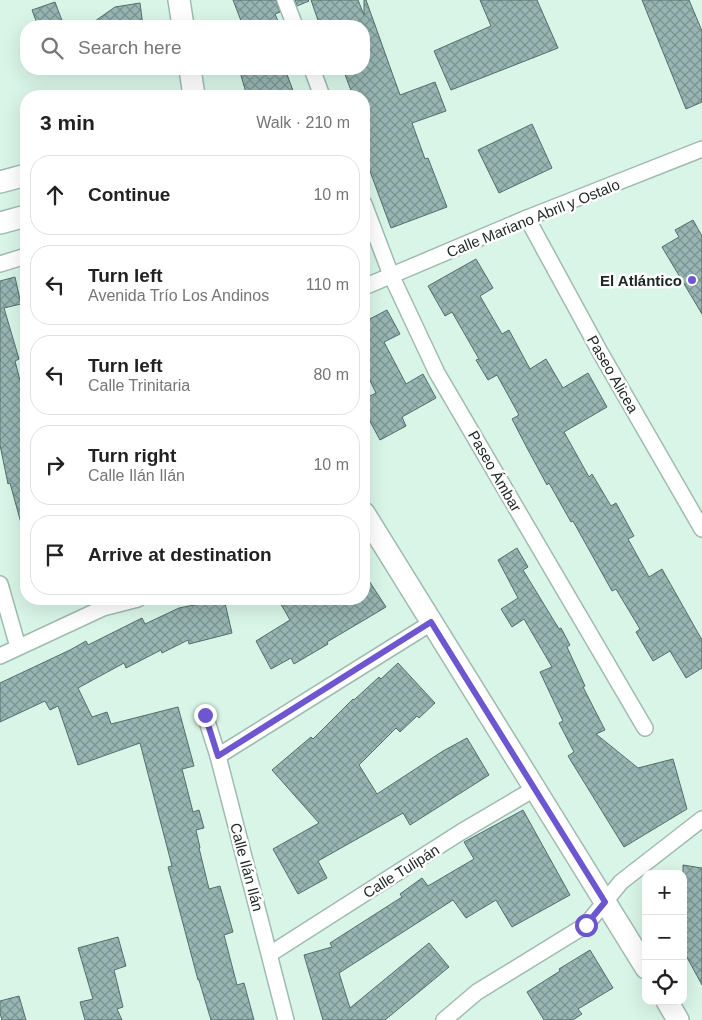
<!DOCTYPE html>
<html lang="en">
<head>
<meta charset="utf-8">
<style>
  body { margin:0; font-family:Arial,sans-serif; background:#f2f2f2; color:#222 }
  .controls { position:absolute; right:15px; bottom:15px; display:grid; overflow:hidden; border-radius:10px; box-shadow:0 5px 20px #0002 }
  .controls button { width:45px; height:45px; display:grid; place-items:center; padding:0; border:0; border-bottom:1px solid #e0e0e0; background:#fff; color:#222; font:25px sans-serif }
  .stop { position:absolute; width:15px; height:15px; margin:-11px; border:4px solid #6d57d1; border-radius:50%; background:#fff }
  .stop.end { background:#6d57d1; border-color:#fff; box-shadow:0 1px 5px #0008 }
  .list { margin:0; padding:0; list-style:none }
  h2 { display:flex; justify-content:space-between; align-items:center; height:65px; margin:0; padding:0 20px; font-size:21px }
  h2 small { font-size:16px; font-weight:400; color:#767676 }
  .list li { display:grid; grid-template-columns:32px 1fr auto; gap:15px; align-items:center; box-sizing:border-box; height:80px; margin:0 10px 10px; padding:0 10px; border:1px solid #e0e0e0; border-radius:20px }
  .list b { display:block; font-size:19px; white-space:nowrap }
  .list p { margin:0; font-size:16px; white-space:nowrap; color:#767676 }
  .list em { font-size:16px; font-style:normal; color:#767676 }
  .icon { flex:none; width:28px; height:28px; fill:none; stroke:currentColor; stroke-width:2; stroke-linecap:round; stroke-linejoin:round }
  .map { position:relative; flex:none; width:702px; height:1020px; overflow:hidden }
  .search { position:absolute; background:#fff; box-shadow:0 5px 20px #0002; left:20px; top:20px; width:350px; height:55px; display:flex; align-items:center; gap:12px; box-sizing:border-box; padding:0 18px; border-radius:20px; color:#767676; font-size:19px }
  .panel { position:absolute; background:#fff; box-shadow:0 5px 20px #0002; left:20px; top:90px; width:350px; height:515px; border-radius:20px }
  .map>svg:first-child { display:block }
</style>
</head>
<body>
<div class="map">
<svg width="702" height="1020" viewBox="0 0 702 1020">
  <defs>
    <pattern id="building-cross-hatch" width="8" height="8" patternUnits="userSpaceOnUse" patternTransform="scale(1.25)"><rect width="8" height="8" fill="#97b6b3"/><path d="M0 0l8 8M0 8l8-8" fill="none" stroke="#7b9491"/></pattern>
  </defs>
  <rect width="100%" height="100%" fill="#d9f5e8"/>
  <g fill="url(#building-cross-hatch)" stroke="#526f6d">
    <polygon points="233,0 276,0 280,12 275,14 280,26 243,26"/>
    <polygon points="295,0 308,0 309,1 297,6"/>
    <polygon points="311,0 358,0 364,15 364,0 366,0 400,95 435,82 446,111 412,123 425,159 428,158 447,207 391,228 364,155 364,96 353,96 343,69 364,69 364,26 320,26"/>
    <polygon points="480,0 537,0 558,48 451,90 434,51 491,26"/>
    <polygon points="642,0 689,0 702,31 702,102 686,109"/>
    <polygon points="55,2 64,26 38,26 32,10"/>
    <polygon points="140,3 143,26 88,26 115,7"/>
    <polygon points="249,69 285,69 295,96 247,96 240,72"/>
    <polygon points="532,124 552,168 499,193 478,150"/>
    <polygon points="693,220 702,236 702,314 662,247 679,237 675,230"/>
    <polygon points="476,259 493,288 480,296 502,334 509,330 530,369 546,359 563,388 588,373 607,407 564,432 589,477 592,474 611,506 616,503 634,536 628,539 649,577 662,569 702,640 702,668 686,678 670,651 653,661 636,632 640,629 616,589 612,591 573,521 571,522 549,483 547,485 527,448 512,419 519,415 497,375 488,380 476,360 479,359 452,312 445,316 428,286"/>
    <polygon points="15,277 21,304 4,308 19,359 15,361 26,404 26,522 21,523 10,483 8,484 0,445 0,281"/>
    <polygon points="387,310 400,334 384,342 406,384 423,374 436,398 402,417 406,426 380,440 364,410 364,399 376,393 364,368 364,322"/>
    <polygon points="517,548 528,567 523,570 559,629 561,628 570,645 567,647 585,686 583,687 605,730 596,734 638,768 673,759 687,809 624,847 568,756 574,752 559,723 563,721 540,672 552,667 524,619 512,627 501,609 518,598 498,560"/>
    <polygon points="364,573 386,607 327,642 328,644 294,664 291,658 271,669 256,641 290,620 278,599 364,599"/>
    <polygon points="224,599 232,633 189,644 188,640 162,653 161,650 126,668 124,663 78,688 92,717 107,712 111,724 178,707 194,766 182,769 193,812 199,810 204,828 196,830 200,848 199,848 209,889 220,886 233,932 224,935 237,985 244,983 254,1020 211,1020 199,980 198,980 168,867 172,866 140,743 78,765 58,706 50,710 45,701 0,722 0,683 70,650 86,641 88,645 142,618 145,624 179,608"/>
    <polygon points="398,663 435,703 419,718 417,716 400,732 396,728 359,765 377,794 443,751 467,738 489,775 410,825 403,813 318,861 327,878 298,894 273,849 319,823 272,770 311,737 313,739 353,699 354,700 379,677 381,679"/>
    <polygon points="523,810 570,895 512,927 496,900 466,918 453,900 339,973 350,1008 429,943 449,967 385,1020 323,1020 304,955 332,947 330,943 402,897 400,894 422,878 428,886 474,859 464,842"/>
    <polygon points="683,865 702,868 702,985 683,950"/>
    <polygon points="118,937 126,966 114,970 123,1007 117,1009 122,1020 85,1020 80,1002 93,999 78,948"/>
    <polygon points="590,950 613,988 578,1009 582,1014 573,1020 544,1020 527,992 560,971 559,969"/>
    <polygon points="19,996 26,1020 2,1020 0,1013 0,1001"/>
  </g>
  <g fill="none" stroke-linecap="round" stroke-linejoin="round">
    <defs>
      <g id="street">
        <polyline points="285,0 295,26"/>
        <polyline points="312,69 322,96"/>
        <polyline points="364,204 391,275 437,373 645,728"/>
        <polyline points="527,218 600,352 702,529"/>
        <polyline points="0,264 26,256"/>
        <polyline points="364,287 527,218 702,149"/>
        <polyline points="0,584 18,647"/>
        <polyline points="0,656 103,608 138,599"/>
        <polyline points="205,715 218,756 286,1020"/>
        <polyline points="218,756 431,623"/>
        <polyline points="270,954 461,832 534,789"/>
        <polyline points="444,1020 477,992 586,925 621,882 702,819"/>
      </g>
      <g id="secondary">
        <polyline points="179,0 183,26"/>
        <polyline points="190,69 194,96"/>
        <polyline points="0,182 26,175"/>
        <polyline points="0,223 26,216"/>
        <polyline points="364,513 646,968"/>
        <polyline points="667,1001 678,1020"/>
      </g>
    </defs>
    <use href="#street" stroke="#a0bbaf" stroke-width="18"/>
    <use href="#secondary" stroke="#a0bbaf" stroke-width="24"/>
    <use href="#street" stroke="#fff" stroke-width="15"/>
    <use href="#secondary" stroke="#fff" stroke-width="21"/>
  </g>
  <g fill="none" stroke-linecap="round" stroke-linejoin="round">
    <polyline stroke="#6d57d1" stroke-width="6" points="205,715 218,756 431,622 605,902 586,925"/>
  </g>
  <circle fill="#6d57d1" stroke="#fff" stroke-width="2" cx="692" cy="280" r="5"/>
  <g text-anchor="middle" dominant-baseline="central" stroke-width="5" stroke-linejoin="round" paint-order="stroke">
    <g font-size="15" fill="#1d2723" stroke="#fff">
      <text transform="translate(533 218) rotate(-22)">Calle Mariano Abril y Ostalo</text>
      <text transform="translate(613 374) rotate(60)">Paseo Alicea</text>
      <text transform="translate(495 471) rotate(60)">Paseo Ámbar</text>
      <text transform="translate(247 867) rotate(75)">Calle Ilán Ilán</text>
      <text transform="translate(401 871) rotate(-32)">Calle Tulipán</text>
    </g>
    <g font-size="15" font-weight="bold" fill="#1d2723" stroke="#fff" text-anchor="end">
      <text x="682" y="280">El Atlántico</text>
    </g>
  </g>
</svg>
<div class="controls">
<button>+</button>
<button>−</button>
<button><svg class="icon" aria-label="locate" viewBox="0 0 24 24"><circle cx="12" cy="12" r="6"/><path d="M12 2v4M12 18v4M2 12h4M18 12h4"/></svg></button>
</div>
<div class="stop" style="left:586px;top:925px"></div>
<div class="stop end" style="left:205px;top:715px"></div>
<div class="search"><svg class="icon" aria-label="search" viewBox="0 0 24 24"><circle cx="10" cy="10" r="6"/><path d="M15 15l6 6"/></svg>Search here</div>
<section class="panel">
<h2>3 min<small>Walk · 210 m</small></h2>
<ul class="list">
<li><svg class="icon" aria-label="ahead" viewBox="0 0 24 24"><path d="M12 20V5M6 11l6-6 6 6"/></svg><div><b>Continue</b></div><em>10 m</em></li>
<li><svg class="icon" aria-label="left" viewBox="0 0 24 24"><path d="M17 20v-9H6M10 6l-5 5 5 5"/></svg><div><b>Turn left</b><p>Avenida Trío Los Andinos</p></div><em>110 m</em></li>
<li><svg class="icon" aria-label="left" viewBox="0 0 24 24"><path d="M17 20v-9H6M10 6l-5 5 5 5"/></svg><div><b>Turn left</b><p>Calle Trinitaria</p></div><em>80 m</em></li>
<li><svg class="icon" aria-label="right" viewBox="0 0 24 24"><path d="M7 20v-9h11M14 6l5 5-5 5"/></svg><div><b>Turn right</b><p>Calle Ilán Ilán</p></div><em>10 m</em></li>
<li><svg class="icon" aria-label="arrive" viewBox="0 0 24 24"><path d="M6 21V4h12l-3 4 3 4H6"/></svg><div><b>Arrive at destination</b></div></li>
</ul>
</section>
</div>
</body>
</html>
